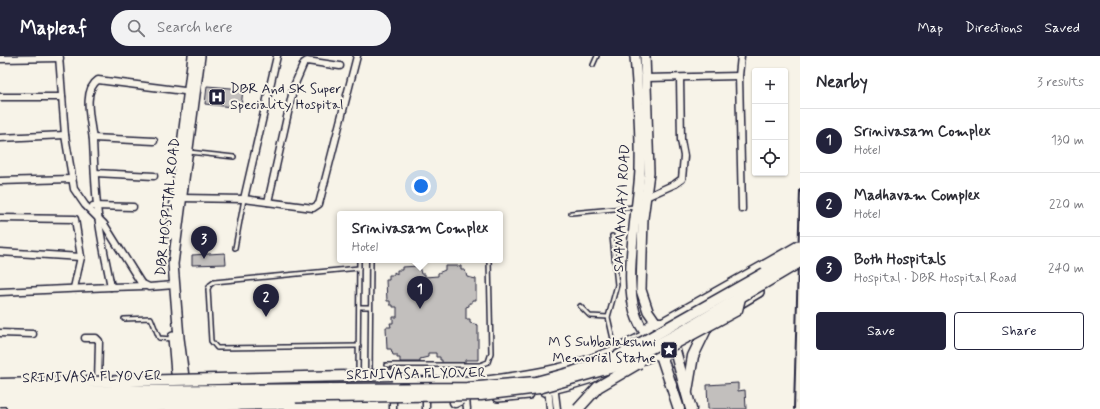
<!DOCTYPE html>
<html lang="en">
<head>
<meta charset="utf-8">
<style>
  body { margin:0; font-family:Mynerve,sans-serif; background:#f2f2f3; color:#2b2b33 }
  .controls { position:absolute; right:12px; top:12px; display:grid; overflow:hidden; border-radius:4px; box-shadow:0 1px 3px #0004 }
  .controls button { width:36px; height:36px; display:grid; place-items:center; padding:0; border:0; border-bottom:1px solid #e1e1e2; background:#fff; color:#2b2b33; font:20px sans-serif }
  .you { position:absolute; left:421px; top:130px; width:14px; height:14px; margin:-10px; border:3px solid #fff; border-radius:50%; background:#1a73e8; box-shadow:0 0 0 6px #1a73e833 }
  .badge { display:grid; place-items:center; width:26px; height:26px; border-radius:50%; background:#22223b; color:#fff; font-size:13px; font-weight:700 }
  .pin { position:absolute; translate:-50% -33px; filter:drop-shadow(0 1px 2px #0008) }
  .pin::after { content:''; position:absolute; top:21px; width:14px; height:12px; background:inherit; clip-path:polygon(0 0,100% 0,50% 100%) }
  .popup { position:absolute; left:337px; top:155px; width:166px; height:52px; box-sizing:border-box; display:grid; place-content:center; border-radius:4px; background:#fff; filter:drop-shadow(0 1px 3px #0005); font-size:13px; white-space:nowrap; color:#7c7c81 }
  .popup b { font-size:15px; color:#2b2b33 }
  .popup::after { content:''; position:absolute; left:50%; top:100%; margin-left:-8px; border:8px solid transparent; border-top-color:#fff }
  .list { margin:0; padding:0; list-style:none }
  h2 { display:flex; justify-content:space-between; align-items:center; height:52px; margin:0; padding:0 16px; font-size:17px }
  h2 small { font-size:13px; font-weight:400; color:#7c7c81 }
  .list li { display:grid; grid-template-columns:26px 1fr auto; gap:12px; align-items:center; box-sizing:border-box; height:64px; padding:0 16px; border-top:1px solid #e1e1e2 }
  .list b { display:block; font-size:15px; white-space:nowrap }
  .list p { margin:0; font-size:13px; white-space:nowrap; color:#7c7c81 }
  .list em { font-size:13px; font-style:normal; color:#7c7c81 }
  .actions { display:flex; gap:8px; padding:12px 16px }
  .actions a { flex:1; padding:9px 0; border:1px solid #22223b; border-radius:4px; text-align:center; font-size:14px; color:#22223b }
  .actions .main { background:#22223b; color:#fff }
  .icon { flex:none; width:22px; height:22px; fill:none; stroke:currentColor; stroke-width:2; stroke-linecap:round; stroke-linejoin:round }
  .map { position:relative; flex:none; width:800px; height:353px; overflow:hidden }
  header { display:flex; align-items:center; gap:24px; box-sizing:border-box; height:56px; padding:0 20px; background:#22223b; color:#fff }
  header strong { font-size:19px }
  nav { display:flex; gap:22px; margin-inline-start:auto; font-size:14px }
  .search { width:280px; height:36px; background:#f2f2f3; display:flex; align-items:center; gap:10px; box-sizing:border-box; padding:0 14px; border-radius:22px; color:#7c7c81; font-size:15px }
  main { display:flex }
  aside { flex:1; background:#fff }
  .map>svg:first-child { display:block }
</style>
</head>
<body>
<header>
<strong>Mapleaf</strong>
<div class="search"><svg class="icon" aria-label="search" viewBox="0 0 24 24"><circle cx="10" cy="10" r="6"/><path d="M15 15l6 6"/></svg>Search here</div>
<nav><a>Map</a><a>Directions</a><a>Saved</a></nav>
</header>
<main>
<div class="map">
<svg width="800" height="353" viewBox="0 0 800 353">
  <rect width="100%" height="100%" fill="#f7f3e8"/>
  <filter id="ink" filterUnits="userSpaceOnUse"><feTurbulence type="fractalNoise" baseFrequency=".025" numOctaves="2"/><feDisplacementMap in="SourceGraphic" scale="8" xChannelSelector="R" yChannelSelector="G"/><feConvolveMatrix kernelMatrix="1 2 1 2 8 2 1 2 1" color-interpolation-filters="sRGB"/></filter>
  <g filter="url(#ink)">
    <g fill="#c2bfbd" stroke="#22223b">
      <polygon points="207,30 243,33 241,52 205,48"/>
      <polygon points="225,197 226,208 192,209 192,199"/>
      <polygon points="419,210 421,218 425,218 425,221 438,220 438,217 445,214 445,210 461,210 461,214 465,214 467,221 476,223 476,244 472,244 472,247 469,247 469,250 466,251 466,263 470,263 470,267 478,269 478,304 465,304 465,308 442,309 442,304 440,304 440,301 436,301 436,297 428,297 428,301 420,303 420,306 400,306 400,302 397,302 397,299 393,299 391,293 387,293 386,271 391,271 390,267 393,267 393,261 397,261 397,251 393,251 393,249 390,249 390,245 387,245 386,224 389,224 389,219 394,219 394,216 397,218 397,214 402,214 402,211"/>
      <polygon points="738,327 738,335 745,334 746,353 708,353 707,329"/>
    </g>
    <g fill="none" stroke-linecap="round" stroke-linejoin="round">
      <defs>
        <g id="lane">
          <polyline points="593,9 597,0"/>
          <polyline points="189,96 234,101"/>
          <polyline points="571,157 635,151"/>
          <polyline points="612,180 617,229 608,261 615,292"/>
          <polyline points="235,192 244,143"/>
          <polyline points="580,250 590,260 608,261"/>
          <polyline points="359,251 370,251"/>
          <polyline points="124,263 151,262 159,282 172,283"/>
          <polyline points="359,290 217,292 211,285 208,233 210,229 214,226 359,212"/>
          <polyline points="386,309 480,309 488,306 491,297 489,204"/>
          <polyline points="370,318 371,204"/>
          <polyline points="358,319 359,204"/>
        </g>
        <g id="street">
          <polyline points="59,0 65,79 74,133 85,149 104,168 141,227 149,231 174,229"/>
          <polyline points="741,0 739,20 742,153"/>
          <polyline points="0,3 60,2"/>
          <polyline points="646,22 739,20"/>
          <polyline points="0,41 62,41"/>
          <polyline points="0,82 65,79"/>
          <polyline points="93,82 154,85"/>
          <polyline points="95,117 154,120"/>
          <polyline points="0,125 71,123"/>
          <polyline points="646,141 675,128 682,123 684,100 681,84 680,22"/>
          <polyline points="181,142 244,143 313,152 319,148 357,0"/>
          <polyline points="244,143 277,0"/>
          <polyline points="268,146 294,30 304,7 307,5 340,10"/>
          <polyline points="93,150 133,151"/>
          <polyline points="0,162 75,163 81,201 74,232"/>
          <polyline points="0,196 81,201"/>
          <path d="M145,230l-34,1c-5,-27 -12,-55 -14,-82 -2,-21 -3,-43 -4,-64 -1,-16 -12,-50 5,-61l94,12"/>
          <polyline points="0,236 111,231"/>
          <polyline points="0,277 33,278"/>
          <polyline points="85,282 96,282 99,285 98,327"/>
          <polyline points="554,329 557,353"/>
          <polyline points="548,331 550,353"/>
          <polyline points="466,343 467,353"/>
          <polyline points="393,346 393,353"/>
          <polyline points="426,353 426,345"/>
        </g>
        <g id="secondary">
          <path d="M635,0c3,37 6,75 5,113 -1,41 -24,133 6,164"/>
          <polyline points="645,0 649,117 643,162 641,234 648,255 657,268"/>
          <polyline points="171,178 193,0"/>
          <polyline points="734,251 759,236"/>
          <polyline points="662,267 765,209"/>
          <polyline points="173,281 177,329"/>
          <path d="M153,329l334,-4c40,-5 79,-11 116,-26 15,-5 28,-13 42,-19"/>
          <polyline points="185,329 179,282 173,208 200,0"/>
          <path d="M544,335c39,-9 75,-21 112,-37"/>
          <polyline points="498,341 529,338"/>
        </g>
        <g id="primary">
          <path d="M673,292c-21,24 -43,-22 -14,-25 14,-1 19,13 15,24l17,62"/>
          <polyline points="661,299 679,353"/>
          <polyline points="392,319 409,326"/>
          <polyline points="687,335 693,300 710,265"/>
          <polyline points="455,346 461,343"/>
        </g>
      </defs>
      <use href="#lane" stroke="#22223b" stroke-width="6"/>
      <use href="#street" stroke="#22223b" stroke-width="9"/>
      <use href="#secondary" stroke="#22223b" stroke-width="12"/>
      <use href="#primary" stroke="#22223b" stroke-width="13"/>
      <use href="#lane" stroke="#f7f3e8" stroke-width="3"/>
      <use href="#street" stroke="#f7f3e8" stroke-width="6"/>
      <use href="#secondary" stroke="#f7f3e8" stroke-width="9"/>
      <use href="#primary" stroke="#f7f3e8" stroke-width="10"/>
      <polyline stroke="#22223b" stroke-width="2" points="794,353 800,134"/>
      <defs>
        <polyline id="secondary-bridge" points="765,209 800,189"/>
        <g id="primary-bridge">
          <polyline points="663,294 737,254 740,242"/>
          <polyline points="0,328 392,319"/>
          <polyline points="0,336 467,332 536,326 573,316 616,301 800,197"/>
          <polyline points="0,345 481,339 539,332 617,310 683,275 800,206"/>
          <polyline points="8,345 14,352 291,348"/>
          <polyline points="578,353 598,331 639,307"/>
        </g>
      </defs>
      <use href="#secondary-bridge" stroke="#22223b" stroke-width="12" stroke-linecap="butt"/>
      <use href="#primary-bridge" stroke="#22223b" stroke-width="13" stroke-linecap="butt"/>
      <use href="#secondary-bridge" stroke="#f7f3e8" stroke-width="9"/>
      <use href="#primary-bridge" stroke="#f7f3e8" stroke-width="10"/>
    </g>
  </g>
  <defs>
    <symbol id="hospital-square" viewBox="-11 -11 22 22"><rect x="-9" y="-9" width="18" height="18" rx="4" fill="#22223b" stroke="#f7f3e8"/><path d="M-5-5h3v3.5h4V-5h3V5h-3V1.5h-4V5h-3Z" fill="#fff"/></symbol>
    <symbol id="sight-square" viewBox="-11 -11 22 22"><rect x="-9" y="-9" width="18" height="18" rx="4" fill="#22223b" stroke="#f7f3e8"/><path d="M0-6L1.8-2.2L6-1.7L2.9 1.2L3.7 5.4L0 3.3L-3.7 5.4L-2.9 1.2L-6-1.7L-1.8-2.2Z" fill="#fff"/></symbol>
  </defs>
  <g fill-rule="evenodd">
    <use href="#hospital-square" x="207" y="31" width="20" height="20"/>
    <use href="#sight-square" x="659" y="284" width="20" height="20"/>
  </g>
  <g text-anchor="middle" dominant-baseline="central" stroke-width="4" stroke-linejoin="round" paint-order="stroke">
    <g font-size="14" fill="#22223b" stroke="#f7f3e8" text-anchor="start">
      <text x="230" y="33">DBR And SK Super<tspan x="230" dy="16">Speciality Hospital</tspan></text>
      <text x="656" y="286" text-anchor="end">M S Subbalakshmi<tspan x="656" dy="16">Memorial Statue</tspan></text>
    </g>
    <g font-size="14" fill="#22223b" stroke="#f7f3e8">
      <text transform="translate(168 151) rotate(-84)">DBR HOSPITAL ROAD</text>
      <text transform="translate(622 152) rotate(-87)">SAAMAVAAYI ROAD</text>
      <text transform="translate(416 318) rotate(-1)">SRINIVASA FLYOVER</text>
      <text transform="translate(92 321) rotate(-1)">SRINIVASA FLYOVER</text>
    </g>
  </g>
</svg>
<div class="controls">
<button>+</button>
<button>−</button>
<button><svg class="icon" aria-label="locate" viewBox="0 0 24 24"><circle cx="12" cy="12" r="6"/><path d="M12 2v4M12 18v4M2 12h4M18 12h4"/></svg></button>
</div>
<div class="you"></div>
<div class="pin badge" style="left:420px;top:253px">1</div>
<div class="popup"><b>Srinivasam Complex</b>Hotel</div>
<div class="pin badge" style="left:266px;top:261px">2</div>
<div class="pin badge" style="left:204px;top:203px">3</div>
</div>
<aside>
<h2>Nearby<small>3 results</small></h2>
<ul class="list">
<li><span class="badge">1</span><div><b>Srinivasam Complex</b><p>Hotel</p></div><em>130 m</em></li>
<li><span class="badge">2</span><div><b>Madhavam Complex</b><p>Hotel</p></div><em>220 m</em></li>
<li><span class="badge">3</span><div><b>Both Hospitals</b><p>Hospital · DBR Hospital Road</p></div><em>240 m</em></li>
</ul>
<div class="actions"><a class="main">Save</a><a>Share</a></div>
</aside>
</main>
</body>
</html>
